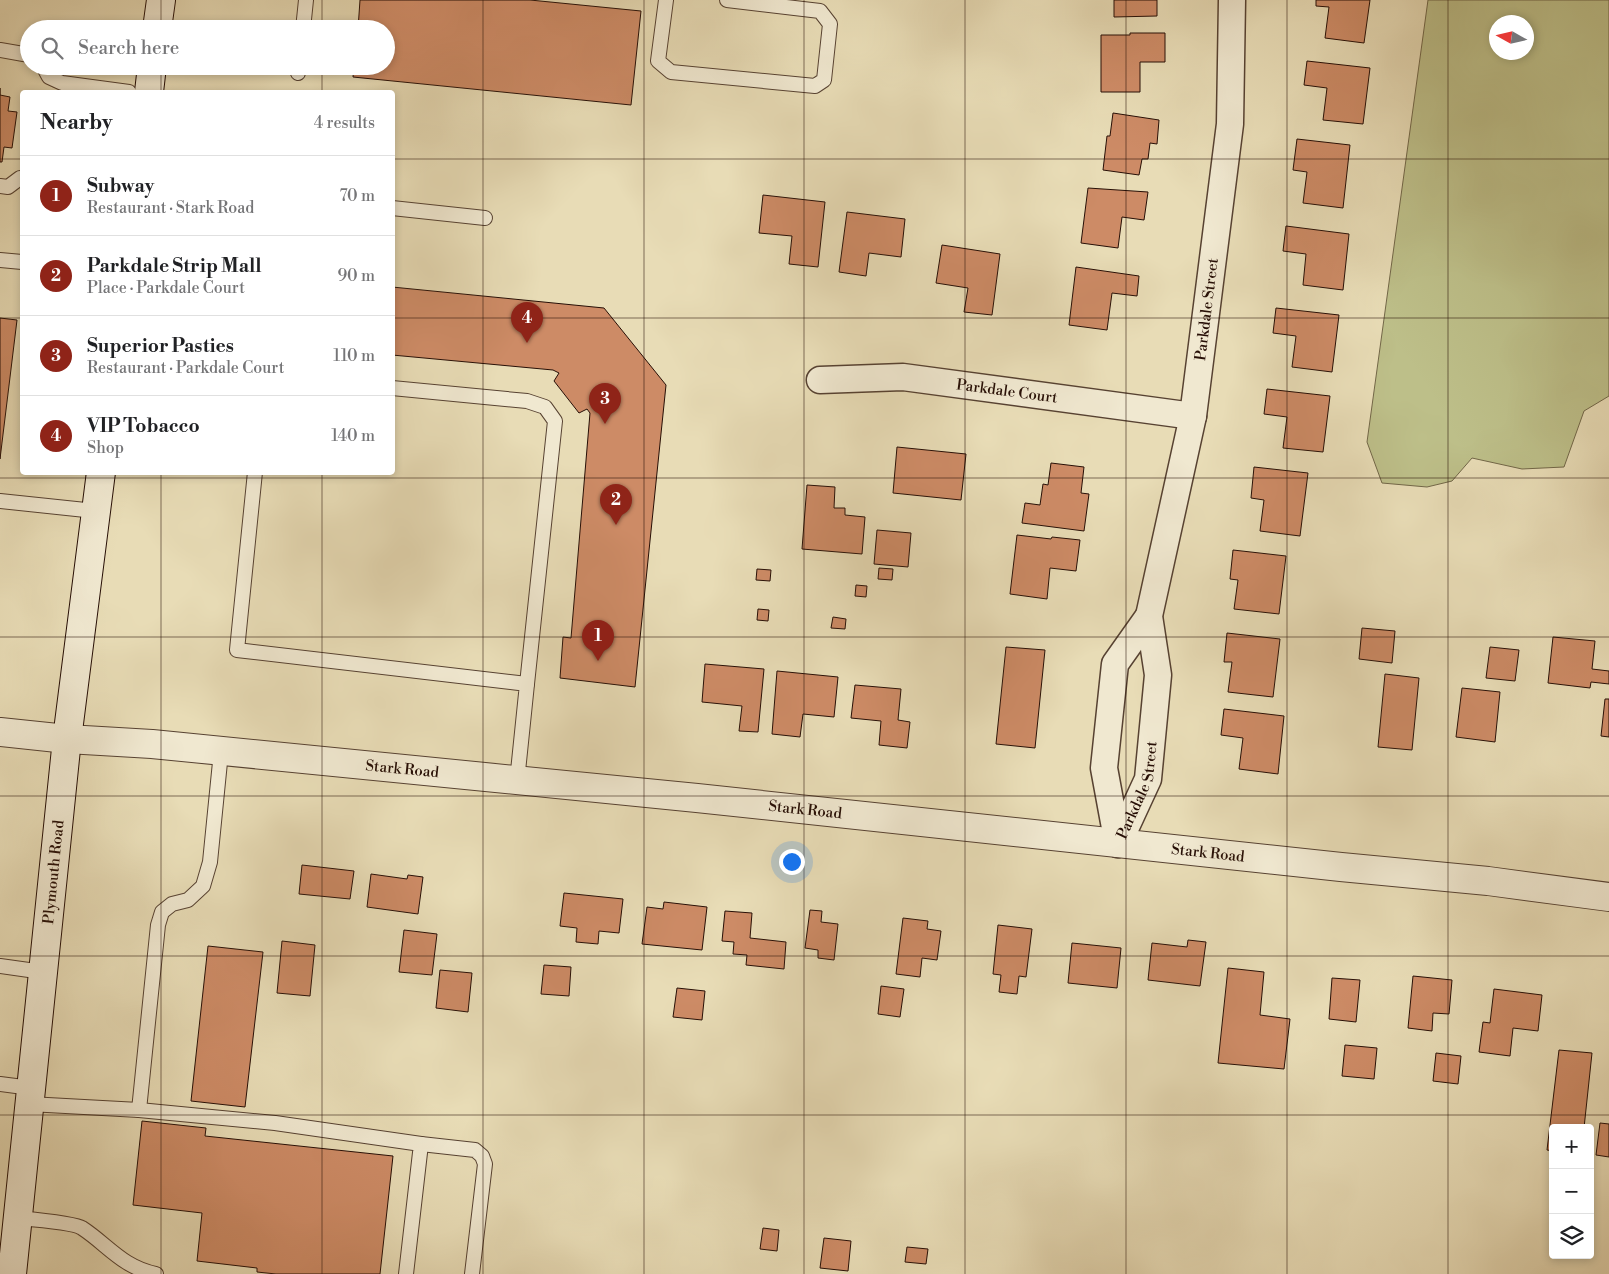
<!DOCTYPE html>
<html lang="en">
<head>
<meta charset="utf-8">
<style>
  body { margin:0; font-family:"Libre Bodoni",serif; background:#f2f2f2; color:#202124 }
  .controls { position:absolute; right:15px; bottom:15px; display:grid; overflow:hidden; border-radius:5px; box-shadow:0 2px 8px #0003 }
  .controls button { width:45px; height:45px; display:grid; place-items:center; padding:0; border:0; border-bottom:1px solid #e0e0e0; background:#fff; color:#202124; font:25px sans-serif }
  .compass { position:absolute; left:1489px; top:15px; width:45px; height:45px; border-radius:50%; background:#fff; box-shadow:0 2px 8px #0003; rotate:278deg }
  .you { position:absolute; left:791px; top:861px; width:18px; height:18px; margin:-12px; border:4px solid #fff; border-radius:50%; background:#1a73e8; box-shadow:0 0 0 8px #1a73e833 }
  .badge { display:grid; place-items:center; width:32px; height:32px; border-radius:50%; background:#8f2418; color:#fff; font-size:16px; font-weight:700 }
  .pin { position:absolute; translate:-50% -41px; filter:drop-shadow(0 1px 2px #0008) }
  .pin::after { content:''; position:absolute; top:26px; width:18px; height:15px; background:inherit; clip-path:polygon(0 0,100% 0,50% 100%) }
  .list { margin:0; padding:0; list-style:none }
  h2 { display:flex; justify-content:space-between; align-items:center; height:65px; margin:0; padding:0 20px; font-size:21px }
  h2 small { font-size:16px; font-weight:400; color:#757577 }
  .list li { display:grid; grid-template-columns:32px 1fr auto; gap:15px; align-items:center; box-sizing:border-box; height:80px; padding:0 20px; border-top:1px solid #e0e0e0 }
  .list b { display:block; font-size:19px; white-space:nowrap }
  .list p { margin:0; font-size:16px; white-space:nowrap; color:#757577 }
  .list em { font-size:16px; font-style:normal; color:#757577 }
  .icon { flex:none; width:28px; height:28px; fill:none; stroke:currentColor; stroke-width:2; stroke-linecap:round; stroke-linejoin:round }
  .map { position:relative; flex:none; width:1609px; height:1274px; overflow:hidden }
  .search { position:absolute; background:#fff; box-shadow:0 2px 8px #0003; left:20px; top:20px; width:375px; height:55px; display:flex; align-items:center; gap:12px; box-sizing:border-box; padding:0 18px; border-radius:28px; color:#757577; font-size:19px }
  .panel { position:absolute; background:#fff; box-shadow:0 2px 8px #0003; left:20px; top:90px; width:375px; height:385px; border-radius:5px }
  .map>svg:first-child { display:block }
</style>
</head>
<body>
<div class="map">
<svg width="1609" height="1274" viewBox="0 0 1609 1274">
  <rect width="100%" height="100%" fill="#e8dcb6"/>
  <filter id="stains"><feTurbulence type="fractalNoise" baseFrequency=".004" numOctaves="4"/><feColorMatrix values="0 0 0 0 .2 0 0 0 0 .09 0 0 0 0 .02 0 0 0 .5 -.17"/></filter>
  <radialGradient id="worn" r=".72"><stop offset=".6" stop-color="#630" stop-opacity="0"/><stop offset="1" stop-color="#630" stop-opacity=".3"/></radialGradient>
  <path fill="#bdbf89" stroke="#726748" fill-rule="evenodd" d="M1428,0h181v396l-25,15 -20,56 -42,2 -50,-11 -20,23 -25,6 -45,-4 -15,-41zM1496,22h30v30h-30z"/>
  <g fill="#cd8b66" stroke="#270f06">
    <polygon points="360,0 530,0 641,11 631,105 353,77 354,66 386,66 386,29 358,29"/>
    <polygon points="1114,0 1157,0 1157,16 1114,17"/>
    <polygon points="1316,0 1370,0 1364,43 1325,38 1329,7 1316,6"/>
    <polygon points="1130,33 1165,33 1165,62 1140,62 1140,92 1101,92 1101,35 1130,35"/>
    <polygon points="1307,61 1370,68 1363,124 1323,120 1327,88 1304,85"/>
    <polygon points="0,88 0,95 10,97 8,111 17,112 12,148 4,147 2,162 0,162"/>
    <polygon points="1113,113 1159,120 1157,144 1150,143 1148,159 1142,159 1139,175 1103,170 1107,136 1110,136"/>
    <polygon points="1297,139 1350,145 1343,208 1303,203 1307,172 1293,170"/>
    <polygon points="1088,188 1148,192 1144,220 1122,217 1118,248 1081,243"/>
    <polygon points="763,195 825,202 818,267 789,264 792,236 759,233"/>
    <polygon points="847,212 905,219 901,257 869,253 866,276 839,272"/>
    <polygon points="1286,226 1349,234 1343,290 1303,285 1306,254 1283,251"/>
    <polygon points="942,245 1000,254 992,315 964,312 968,288 936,283"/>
    <polygon points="1076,267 1139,276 1137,296 1112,293 1107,330 1069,325"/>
    <polygon points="392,287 604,308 666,385 635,687 560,678 563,637 571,638 590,413 587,409 579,413 554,381 559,373 553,370 392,355"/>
    <polygon points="1276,308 1339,315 1332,372 1292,367 1296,336 1273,333"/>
    <polygon points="0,318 17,320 0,459"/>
    <polygon points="1267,389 1330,396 1323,452 1283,448 1287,417 1264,414"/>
    <polygon points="897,447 966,454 961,500 893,493"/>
    <polygon points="1051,463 1084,467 1081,493 1089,494 1084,531 1022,523 1025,503 1040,505 1043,484 1048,485"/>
    <polygon points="1254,467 1308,473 1300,536 1260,531 1264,500 1251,498"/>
    <polygon points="807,485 835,487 834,508 845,508 845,515 865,517 862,554 802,549"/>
    <polygon points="877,530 911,533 908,567 874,564"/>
    <polygon points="1017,535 1051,539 1052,537 1080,540 1076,571 1050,568 1047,599 1010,594"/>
    <polygon points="1233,550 1286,556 1279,614 1234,609 1238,580 1230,579"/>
    <polygon points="879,568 893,569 892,580 878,579"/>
    <polygon points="757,569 771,570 770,581 756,580"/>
    <polygon points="856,585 867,586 866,597 855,596"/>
    <polygon points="758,609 769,610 768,621 757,620"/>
    <polygon points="833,617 846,619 845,629 831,628"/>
    <polygon points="1362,628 1395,631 1392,663 1359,659"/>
    <polygon points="1227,633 1280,639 1273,697 1228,692 1232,662 1224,662"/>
    <polygon points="1553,637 1595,641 1592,669 1609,671 1609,684 1591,682 1590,688 1548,683"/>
    <polygon points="1006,647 1045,650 1035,748 996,744"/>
    <polygon points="1490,647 1519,650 1515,681 1486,678"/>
    <polygon points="705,664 764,669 758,732 739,731 742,706 702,702"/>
    <polygon points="777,671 838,677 834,717 803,714 800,737 772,734"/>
    <polygon points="1385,674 1419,678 1412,750 1378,747"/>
    <polygon points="855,685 901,689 898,720 910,722 907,748 879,745 881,721 851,718"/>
    <polygon points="1462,688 1500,692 1495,742 1456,737"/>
    <polygon points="1605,699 1609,699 1609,737 1601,736"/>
    <polygon points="1224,709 1284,716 1278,774 1239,769 1243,738 1221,735"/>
    <polygon points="302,865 354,871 350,899 299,894"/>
    <polygon points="371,874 407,879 408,875 423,877 418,914 367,907"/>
    <polygon points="564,893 623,899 619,933 599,931 598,944 576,942 577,928 560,926"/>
    <polygon points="664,902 707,907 702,950 642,944 647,907 663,909"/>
    <polygon points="810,910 822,911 821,922 838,924 834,960 818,958 818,950 805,948"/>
    <polygon points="725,911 752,913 750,938 786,942 784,969 746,965 747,955 733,954 734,942 722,941"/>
    <polygon points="903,918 928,921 927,929 941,931 937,960 922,958 920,977 896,974"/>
    <polygon points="998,925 1032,929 1026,977 1019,976 1017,994 999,992 1001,975 993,974"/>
    <polygon points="404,930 437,934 432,975 399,972"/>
    <polygon points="1188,940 1206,942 1200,986 1148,980 1152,943 1187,947"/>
    <polygon points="282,941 315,945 310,996 277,993"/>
    <polygon points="1072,943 1121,948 1117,988 1068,983"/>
    <polygon points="208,946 263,952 245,1107 191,1101"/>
    <polygon points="544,965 571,967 569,996 541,994"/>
    <polygon points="1228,968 1264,972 1260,1015 1290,1019 1284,1069 1218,1063"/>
    <polygon points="440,970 472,973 468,1012 436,1008"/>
    <polygon points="1413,976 1452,980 1449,1014 1433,1013 1432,1031 1408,1028"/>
    <polygon points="1332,978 1360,980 1356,1022 1329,1019"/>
    <polygon points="881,986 904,989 900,1017 878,1014"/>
    <polygon points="677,988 705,991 702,1020 673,1017"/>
    <polygon points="1494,989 1542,995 1538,1031 1513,1028 1510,1056 1479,1052 1483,1022 1490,1023"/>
    <polygon points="1345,1045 1377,1048 1374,1079 1342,1076"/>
    <polygon points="1559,1050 1592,1053 1584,1128 1553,1128 1553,1151 1547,1150"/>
    <polygon points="1436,1053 1461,1056 1458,1084 1433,1081"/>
    <polygon points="142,1121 206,1128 205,1136 393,1156 380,1274 276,1274 257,1272 257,1268 197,1261 202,1213 133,1205"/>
    <polygon points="1600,1123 1609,1124 1609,1157 1596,1155"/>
    <polygon points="763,1228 779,1230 777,1251 760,1249"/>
    <polygon points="824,1238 851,1241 848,1271 820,1268"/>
    <polygon points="907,1247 928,1249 926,1264 905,1262"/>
  </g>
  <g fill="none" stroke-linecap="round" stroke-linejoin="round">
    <defs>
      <g id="service">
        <polyline points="666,0 658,61 671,72 815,86 824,80 830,24 820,11 727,0"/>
        <polyline points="303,29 306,0"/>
        <polyline points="0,50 29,55"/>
        <polyline points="43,66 49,77 62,83 129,92"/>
        <polyline points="298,73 299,66"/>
        <polyline points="0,186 8,187 20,178 22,178"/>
        <polyline points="392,208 485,218"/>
        <polyline points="0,260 22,262"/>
        <polyline points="392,388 527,401 545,407 555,421 527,684"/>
        <polyline points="255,472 237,650 527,684 517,781"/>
        <polyline points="0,501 95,511"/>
        <polyline points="0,966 43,972"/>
        <polyline points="0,1084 31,1088"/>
        <polyline points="29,1104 139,1110 158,925 162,912 172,904 188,900 203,886 210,862 221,752"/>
        <polyline points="139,1110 275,1123 421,1144 406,1274"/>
        <polyline points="421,1144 475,1150 482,1156 485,1164 472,1274"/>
        <path d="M18,1218c11,1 57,5 64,10 26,17 40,39 74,46"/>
      </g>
      <g id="minor">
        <path id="s1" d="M820,380l83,-3 290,39"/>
        <path id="s2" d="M1118,844l30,-65 10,-104 -9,-59 44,-200 37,-292 2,-124"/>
        <polyline points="1118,844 1104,768 1115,664 1149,616"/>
      </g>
      <g id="tertiary">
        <path id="s3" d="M0,732l67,7 85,5 545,54 644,69 147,14 121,16"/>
      </g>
      <g id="secondary">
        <polyline points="157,29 161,0"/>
        <polyline points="149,92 152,66"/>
        <path id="s4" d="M12,1274l55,-535 34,-267"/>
      </g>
    </defs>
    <use href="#service" stroke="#574232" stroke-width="16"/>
    <use href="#minor" stroke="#574232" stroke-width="29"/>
    <use href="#tertiary" stroke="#574232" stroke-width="30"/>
    <use href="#secondary" stroke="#270f06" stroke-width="30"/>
    <use href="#service" stroke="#f0e8d0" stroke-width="14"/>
    <use href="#minor" stroke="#f0e8d0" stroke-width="26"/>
    <use href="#tertiary" stroke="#f0e8d0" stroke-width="28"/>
    <use href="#secondary" stroke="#f0e8d0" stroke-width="28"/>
  </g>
  <path fill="none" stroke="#270f06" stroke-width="1" stroke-opacity="0.55" d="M161,0v29M322,0v29M483,0v1274M644,0v1274M804,0v1274M965,0v1274M1126,0v1274M1287,0v1274M1448,0v1274M161,66v26M322,66v26M0,159h22M392,159h1217M0,318h22M392,318h1217M161,472v802M322,472v802M0,478h1609M0,637h1609M0,796h1609M0,956h1609M0,1115h1609"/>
  <g text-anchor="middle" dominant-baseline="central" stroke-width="4.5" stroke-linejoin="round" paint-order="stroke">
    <g font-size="15" fill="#270f06" stroke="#f0e8d0">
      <text stroke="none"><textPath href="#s2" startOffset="548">Parkdale Street</textPath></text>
      <text stroke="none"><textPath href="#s1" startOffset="188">Parkdale Court</textPath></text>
      <text stroke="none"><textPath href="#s3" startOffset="404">Stark Road</textPath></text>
      <text stroke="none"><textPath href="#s2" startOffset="58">Parkdale Street</textPath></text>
      <text stroke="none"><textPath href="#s3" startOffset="809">Stark Road</textPath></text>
      <text stroke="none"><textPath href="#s3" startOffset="1214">Stark Road</textPath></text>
      <text stroke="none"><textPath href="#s4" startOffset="404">Plymouth Road</textPath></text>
    </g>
  </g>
  <rect width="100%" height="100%" filter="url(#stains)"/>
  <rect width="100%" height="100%" fill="url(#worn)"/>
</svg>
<div class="controls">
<button>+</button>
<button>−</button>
<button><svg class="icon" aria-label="layers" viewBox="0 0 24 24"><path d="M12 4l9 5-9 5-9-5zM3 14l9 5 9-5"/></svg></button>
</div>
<svg class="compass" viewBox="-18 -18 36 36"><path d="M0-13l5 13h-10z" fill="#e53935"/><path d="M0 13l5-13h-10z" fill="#757577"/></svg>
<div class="you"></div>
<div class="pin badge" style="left:598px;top:661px">1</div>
<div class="pin badge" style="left:616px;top:525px">2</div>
<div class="pin badge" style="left:605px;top:424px">3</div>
<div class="pin badge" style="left:527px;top:343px">4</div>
<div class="search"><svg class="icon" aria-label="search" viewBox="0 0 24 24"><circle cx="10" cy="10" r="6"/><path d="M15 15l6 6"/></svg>Search here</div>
<section class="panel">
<h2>Nearby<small>4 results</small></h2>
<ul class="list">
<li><span class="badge">1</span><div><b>Subway</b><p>Restaurant · Stark Road</p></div><em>70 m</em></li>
<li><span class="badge">2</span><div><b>Parkdale Strip Mall</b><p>Place · Parkdale Court</p></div><em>90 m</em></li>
<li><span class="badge">3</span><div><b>Superior Pasties</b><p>Restaurant · Parkdale Court</p></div><em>110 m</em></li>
<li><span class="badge">4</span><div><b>VIP Tobacco</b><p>Shop</p></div><em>140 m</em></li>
</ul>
</section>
</div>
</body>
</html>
